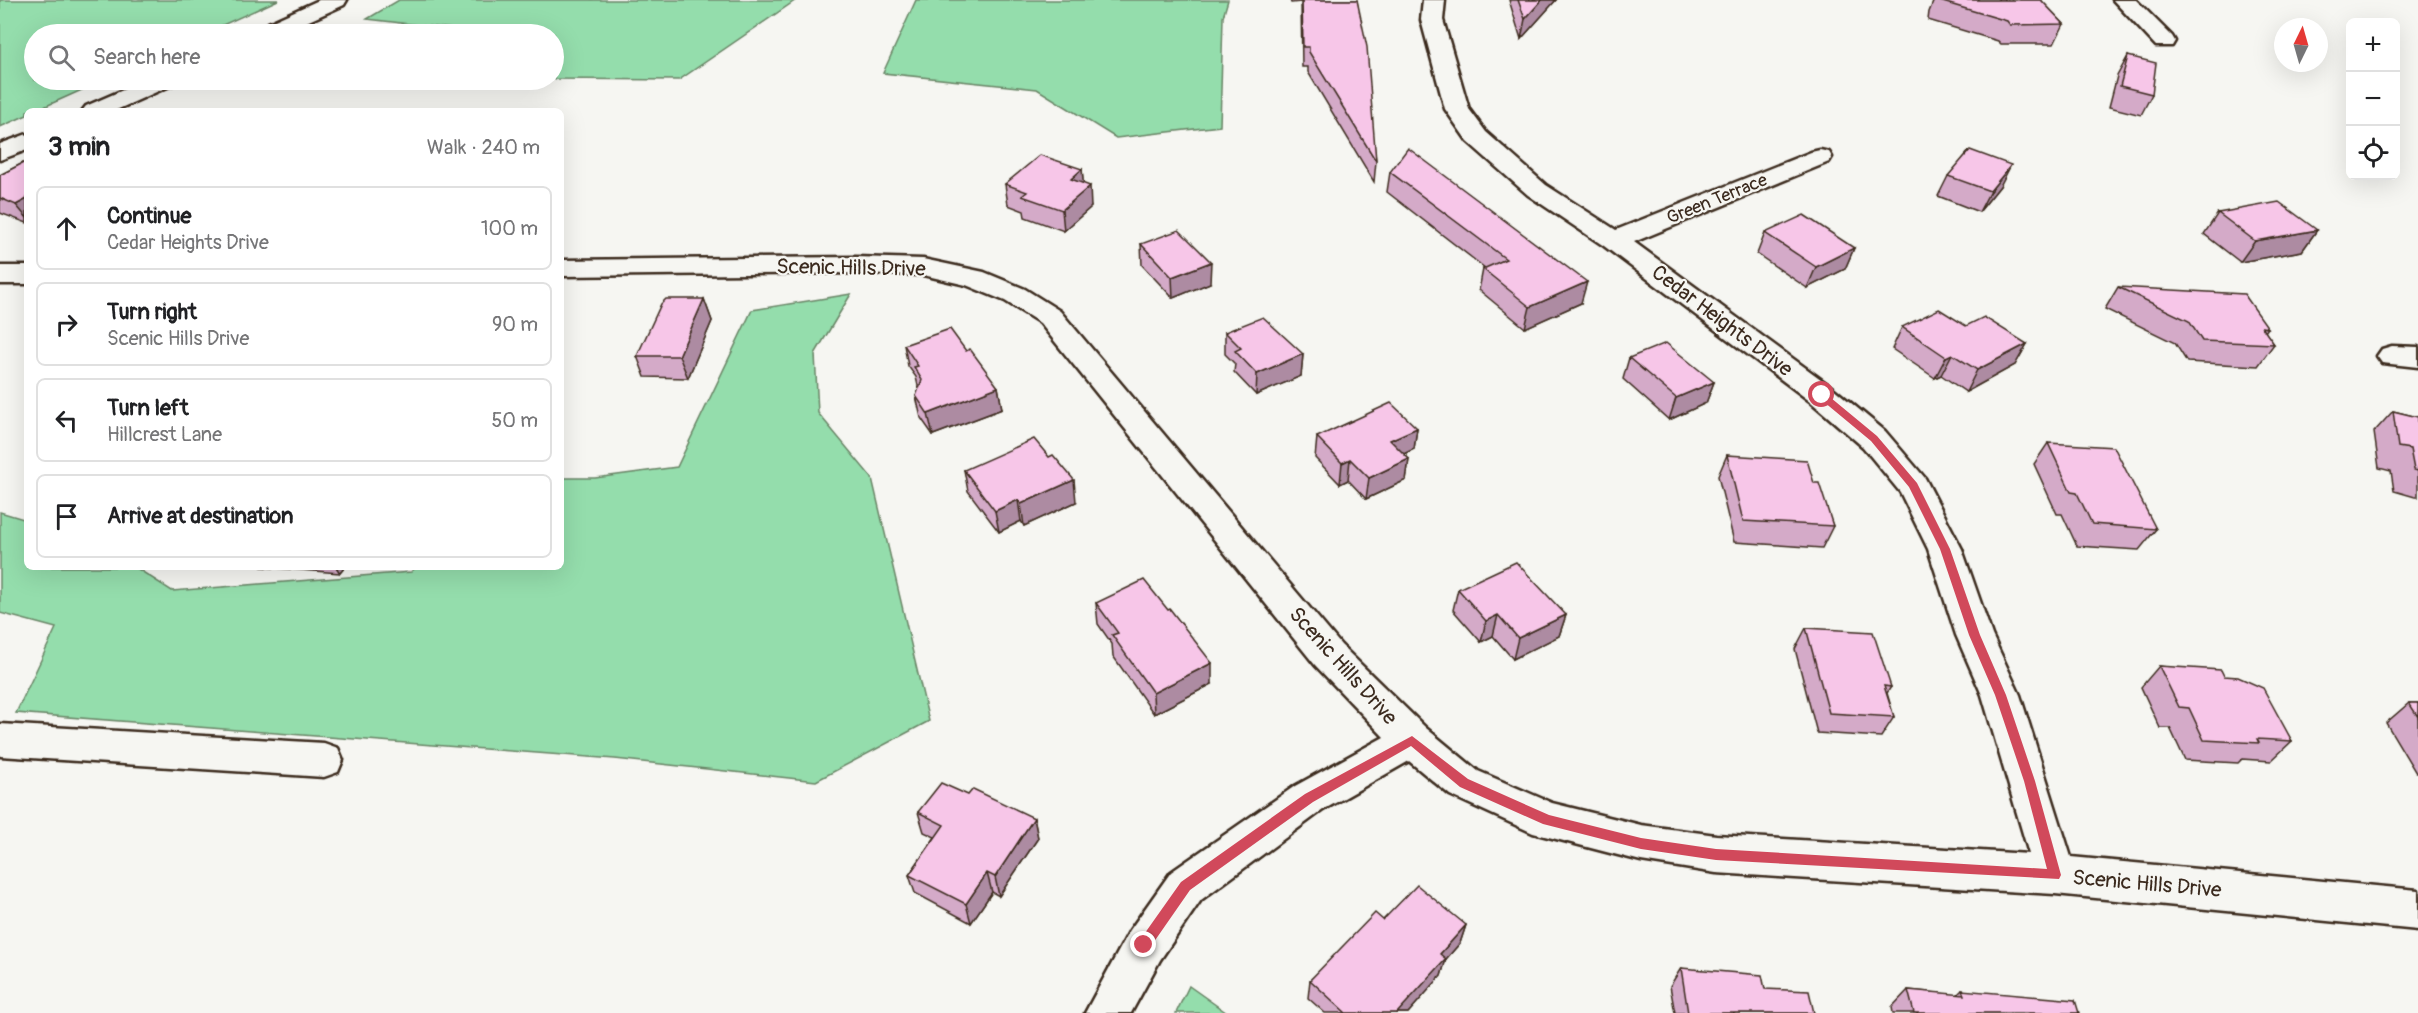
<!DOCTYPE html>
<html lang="en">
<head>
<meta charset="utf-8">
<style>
  body { margin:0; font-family:Pangolin,sans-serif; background:#f2f2f2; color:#202124 }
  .controls { position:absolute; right:18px; top:18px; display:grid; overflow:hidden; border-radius:9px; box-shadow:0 6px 24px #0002 }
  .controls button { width:54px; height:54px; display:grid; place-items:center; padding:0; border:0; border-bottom:2px solid #e0e0e0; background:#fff; color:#202124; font:30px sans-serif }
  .compass { position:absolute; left:2274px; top:18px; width:54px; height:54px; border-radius:50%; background:#fff; box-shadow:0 6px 24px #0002; rotate:5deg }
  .stop { position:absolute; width:18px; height:18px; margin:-14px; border:4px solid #d1495b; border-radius:50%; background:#fff }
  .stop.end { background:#d1495b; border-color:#fff; box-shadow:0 2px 6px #0008 }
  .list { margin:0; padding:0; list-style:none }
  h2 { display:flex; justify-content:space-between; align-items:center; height:78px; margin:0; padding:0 24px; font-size:26px }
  h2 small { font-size:20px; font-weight:400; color:#757577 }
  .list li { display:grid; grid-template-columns:39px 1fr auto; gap:18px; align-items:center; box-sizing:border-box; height:84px; margin:0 12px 12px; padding:0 12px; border:2px solid #e0e0e0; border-radius:9px }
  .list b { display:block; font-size:22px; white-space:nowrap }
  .list p { margin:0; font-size:20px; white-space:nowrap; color:#757577 }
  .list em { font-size:20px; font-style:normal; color:#757577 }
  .icon { flex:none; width:33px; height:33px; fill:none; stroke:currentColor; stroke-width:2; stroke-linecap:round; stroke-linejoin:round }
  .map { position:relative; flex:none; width:2418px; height:1013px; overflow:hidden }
  .search { position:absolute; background:#fff; box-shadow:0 6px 24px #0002; left:24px; top:24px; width:540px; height:66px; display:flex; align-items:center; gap:15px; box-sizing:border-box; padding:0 21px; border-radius:33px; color:#757577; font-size:22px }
  .panel { position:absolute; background:#fff; box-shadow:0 6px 24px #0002; left:24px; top:108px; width:540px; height:462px; border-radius:9px }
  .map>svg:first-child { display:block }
</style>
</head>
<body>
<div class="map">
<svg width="2418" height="1013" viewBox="0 0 2418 1013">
  <rect width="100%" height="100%" fill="#f6f6f2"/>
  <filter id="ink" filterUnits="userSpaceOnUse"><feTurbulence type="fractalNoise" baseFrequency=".0167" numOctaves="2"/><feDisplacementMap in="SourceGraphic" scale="12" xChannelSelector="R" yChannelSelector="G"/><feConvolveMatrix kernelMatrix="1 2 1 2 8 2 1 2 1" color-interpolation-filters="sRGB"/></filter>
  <g filter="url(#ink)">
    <g fill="#94ddac" stroke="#688465" stroke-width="1.5">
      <polygon points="0,0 278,0 203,34 34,34 34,80 104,80 35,111 27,111 27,115 0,127"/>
      <polygon points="399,0 796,0 679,80 554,79 554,34 496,34 367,19"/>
      <polygon points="916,0 1228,0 1223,17 1220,126 1116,138 1037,89 883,73"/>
      <polygon points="851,294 815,354 818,413 872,478 929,721 816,781 615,759 16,713 56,628 0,613 0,512 27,520 27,567 135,567 172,591 411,572 416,567 561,567 561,478 595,478 677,467 752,310"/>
      <polygon points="1189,986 1227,1013 1176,1013"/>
    </g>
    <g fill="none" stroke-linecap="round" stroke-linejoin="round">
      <defs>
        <g id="minor">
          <polygon points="1423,0 1445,0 1443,20 1469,109 1486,132 1546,185 1616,230 1811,152 1820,150 1829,152 1832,157 1829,162 1634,242 1833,388 1885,431 1925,478 1962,549 1992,635 2020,695 2071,857 2418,890 2418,930 2055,894 1716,873 1641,861 1533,833 1450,795 1409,761 1323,810 1201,900 1160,960 1131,1013 1085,1013 1130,930 1171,872 1295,786 1384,737 1315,665 1040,323 1005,301 966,285 923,275 855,273 561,276 561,260 855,257 923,259 984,272 1025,289 1060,311 1341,645 1426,728 1478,771 1552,803 1641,825 1716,835 2029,854 1982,695 1956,635 1928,549 1900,492 1863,447 1811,402 1604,246 1528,195 1468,142 1445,109 1421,20"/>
          <polygon points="2113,0 2136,0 2172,36 2175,41 2172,46 2156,46"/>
          <rect x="0" y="266" width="27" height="18"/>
          <polygon points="2392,346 2418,347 2418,367 2382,363 2377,356 2382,349"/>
          <polygon points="0,724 324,743 338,748 343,760 338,772 324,777 0,756"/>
        </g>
        <g id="tertiary">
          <polygon points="319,0 347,0 344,5 280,34 252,34 255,29"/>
          <polygon points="146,80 176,80 172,85 114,111 82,111 86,106"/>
          <polygon points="27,134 27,150 0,160 0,144"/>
        </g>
      </defs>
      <use href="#minor" stroke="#3b2a1e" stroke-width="5"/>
      <use href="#tertiary" stroke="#3b2a1e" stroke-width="5"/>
      <use href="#minor" fill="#f6f6f2" fill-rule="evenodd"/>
      <use href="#tertiary" fill="#f6f6f2" fill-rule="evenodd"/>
    </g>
    <g fill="#d4aac8" stroke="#3b2a1e" stroke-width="1.5">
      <polygon points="1290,0 1357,0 1376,161 1374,182 1308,72 1308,67 1302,67 1301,2 1291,3"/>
      <polygon points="1509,0 1556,0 1521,39"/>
      <polygon points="1934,0 2041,0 2064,24 2054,44 2001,44 1998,41 1928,20 1929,12"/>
      <polygon points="2128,56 2152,94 2141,115 2109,107 2117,76"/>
      <polygon points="27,161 27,223 0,213 0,175"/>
      <polygon points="1082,169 1083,184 1091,207 1064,231 1025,217 1024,211 1008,205 1005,184"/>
      <polygon points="1390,172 1581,303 1525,328 1479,290 1483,269 1485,268 1387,192"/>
      <polygon points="1948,176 2000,186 1979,212 1938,196"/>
      <polygon points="2218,213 2317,230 2302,251 2240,262 2204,234"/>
      <polygon points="1765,233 1854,248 1845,269 1807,288 1757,254"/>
      <polygon points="1141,244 1210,283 1173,298 1142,265"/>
      <polygon points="2118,287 2268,328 2265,332 2274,344 2258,366 2187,362 2175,343 2105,309"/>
      <polygon points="704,299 712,321 688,378 645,377 637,356"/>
      <polygon points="1966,326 2027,344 2015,365 1966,392 1941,375 1935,378 1892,349 1902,327"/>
      <polygon points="1225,332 1303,354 1301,376 1256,395 1234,372 1235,364 1225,354"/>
      <polygon points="904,345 966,351 998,387 1002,409 933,435 921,418 916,396 919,390 916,377 908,366"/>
      <polygon points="1629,358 1714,382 1706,403 1669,420 1623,379"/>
      <polygon points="2393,411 2418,417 2418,497 2415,497 2394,491 2391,471 2379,468 2374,432"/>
      <polygon points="1417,428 1414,449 1404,454 1409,459 1406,480 1366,499 1348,480 1340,484 1315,458 1317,437"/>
      <polygon points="2048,443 2156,529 2139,550 2077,546 2062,514 2057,514 2034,464"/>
      <polygon points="1727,455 1814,483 1833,526 1822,548 1734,542 1718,476"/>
      <polygon points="964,470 1076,502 1024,526 1021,521 999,532 968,491"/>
      <polygon points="261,567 345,567 340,573"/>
      <polygon points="1458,589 1566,615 1559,636 1513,659 1493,636 1481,642 1453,610"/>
      <polygon points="1096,603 1212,684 1154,714 1113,656 1112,644 1098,624"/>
      <polygon points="1806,628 1891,687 1887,693 1894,717 1881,737 1817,733 1795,649"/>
      <polygon points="2159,666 2224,676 2292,741 2271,761 2242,759 2238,763 2185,760 2170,728 2160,728 2141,687"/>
      <polygon points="2409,703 2418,703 2418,773 2416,773 2386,723"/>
      <polygon points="968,795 1034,818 1038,838 999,896 992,892 971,923 915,893 909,875 935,837 924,832 918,812"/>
      <polygon points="1383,920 1466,925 1460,943 1446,959 1441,976 1408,1013 1325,1013 1308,998 1310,980"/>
      <polygon points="1681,968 1765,989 1814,1013 1675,1013 1670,986"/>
      <polygon points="1908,990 1957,995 1962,990 2079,1013 1893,1013 1892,1007"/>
    </g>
    <g fill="#ad8ba2" stroke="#3b2a1e" stroke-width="1.5">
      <polygon points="1542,0 1556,0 1521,39 1525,19"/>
      <polygon points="2011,165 2000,186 1979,212 1990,191"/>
      <polygon points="1082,169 1084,190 1071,179"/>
      <polygon points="1090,186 1091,207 1064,231 1062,210"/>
      <polygon points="27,199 27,218 16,205"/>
      <polygon points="2317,230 2302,251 2240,262 2255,241"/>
      <polygon points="1854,248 1845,269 1807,288 1816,267"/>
      <polygon points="1211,262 1210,283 1173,298 1172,277"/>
      <polygon points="1587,282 1581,303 1525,328 1530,307"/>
      <polygon points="704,299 712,321 688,378 679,356"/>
      <polygon points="2027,344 2015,365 1966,392 1977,370"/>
      <polygon points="1303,354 1301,376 1256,395 1257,374"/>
      <polygon points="1952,354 1941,375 1935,378 1946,357"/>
      <polygon points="1714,382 1706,403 1669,420 1676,398"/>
      <polygon points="998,387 1002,409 933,435 928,414"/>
      <polygon points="1417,428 1414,449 1387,462 1390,440"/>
      <polygon points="1350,459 1348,480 1340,484 1342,463"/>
      <polygon points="1409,459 1406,480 1366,499 1369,478"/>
      <polygon points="1074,480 1076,502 1024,526 1021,504"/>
      <polygon points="1018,500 1021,521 999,532 995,511"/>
      <polygon points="336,567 345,567 340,573"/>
      <polygon points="1498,615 1493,636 1481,642 1486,621"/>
      <polygon points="1566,615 1559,636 1513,659 1518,638"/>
      <polygon points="1212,663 1212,684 1154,714 1153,693"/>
      <polygon points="1034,818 1038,838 999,896 995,877"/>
      <polygon points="987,873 992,892 971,923 966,904"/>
      <polygon points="1466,925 1460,943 1446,959 1441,976 1408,1013 1397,1013 1440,954"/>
    </g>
    <g fill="#f7c6e8" stroke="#3b2a1e" stroke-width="1.5">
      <polygon points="1302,0 1357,0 1367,47 1376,161 1309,52 1309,47 1303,47"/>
      <polygon points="1518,0 1542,0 1525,19"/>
      <polygon points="1936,0 2041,0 2064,24 2010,25 2007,21"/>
      <polygon points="2128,56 2156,63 2152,94 2120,86"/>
      <polygon points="1408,148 1587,282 1530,307 1483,269 1506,259 1390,172"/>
      <polygon points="1970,150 2011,165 1990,191 1948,176"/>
      <polygon points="1040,155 1082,169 1071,179 1090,186 1062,210 1022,196 1027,192 1005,184"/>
      <polygon points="27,161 27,199 16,205 0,198 0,175"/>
      <polygon points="2279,202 2317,230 2255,241 2218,213"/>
      <polygon points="1804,215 1854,248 1816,267 1765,233"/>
      <polygon points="1179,230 1211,262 1172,277 1141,244"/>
      <polygon points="2118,287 2244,294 2268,328 2262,327 2274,344 2202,341 2189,321"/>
      <polygon points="666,299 704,299 679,356 637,356 661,304"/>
      <polygon points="1939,309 1966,326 1984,317 2027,344 1977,370 1952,354 1946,357 1902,327"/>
      <polygon points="1263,317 1303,354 1257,374 1235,351 1241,348 1225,332"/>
      <polygon points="950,329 966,351 970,349 998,387 928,414 916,396 922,380 914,367 918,366 904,345"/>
      <polygon points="1666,343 1714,382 1676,398 1629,358"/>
      <polygon points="1391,403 1417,428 1390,440 1409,459 1369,478 1350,459 1342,463 1317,437"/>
      <polygon points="2393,411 2418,417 2418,471 2414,470 2410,449 2398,447"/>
      <polygon points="1034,439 1049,457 1053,455 1074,480 1021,504 1018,500 995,511 964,470"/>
      <polygon points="2048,443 2114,447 2156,529 2092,524 2077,493 2071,492"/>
      <polygon points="1727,455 1807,460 1814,483 1819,483 1833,526 1743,521"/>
      <polygon points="1516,562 1566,615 1518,638 1498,615 1486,621 1458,589"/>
      <polygon points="1144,580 1168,610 1170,609 1212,663 1153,693 1112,635 1118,633 1096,603"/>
      <polygon points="1806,628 1873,632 1891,687 1884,686 1894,717 1829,713"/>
      <polygon points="2159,666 2221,670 2224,676 2238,677 2263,688 2292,741 2257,739 2259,743 2204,740 2189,708 2179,707"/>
      <polygon points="2409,703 2418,703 2418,717"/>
      <polygon points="941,783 968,795 973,789 1034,818 995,877 987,873 966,904 909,875 944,825 918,812"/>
      <polygon points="1417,885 1466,925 1440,954 1446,959 1397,1013 1346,1013 1310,980 1375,913 1383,920"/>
      <polygon points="1681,968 1762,975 1765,989 1809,991 1814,1013 1688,1013"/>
      <polygon points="1908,990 1964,995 1962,990 2075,1000 2079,1013 1914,1013"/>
    </g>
  </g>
  <polygon fill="#d1495b" points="1818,393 1825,393 1877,436 1917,483 1950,549 1980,635 2006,695 2035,781 2061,875 2059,879 1716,860 1641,849 1543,824 1460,787 1411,746 1313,802 1190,890 1149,949 1140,949 1140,940 1181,882 1305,794 1412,736 1468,779 1549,815 1641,838 1716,849 2047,869 2024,781 1995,695 1969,635 1940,549 1909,487 1871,441 1818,397"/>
  <g text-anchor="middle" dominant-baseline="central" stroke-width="4.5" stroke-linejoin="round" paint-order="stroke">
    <g font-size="18" fill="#3b2a1e" stroke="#f6f6f2">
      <text transform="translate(1717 199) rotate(-22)">Green Terrace</text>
    </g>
    <g font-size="21" fill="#3b2a1e" stroke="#f6f6f2">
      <text transform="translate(851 268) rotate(1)">Scenic Hills Drive</text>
      <text transform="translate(1722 321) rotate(37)">Cedar Heights Drive</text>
      <text transform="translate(1343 666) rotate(48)">Scenic Hills Drive</text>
      <text transform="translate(2147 884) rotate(5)">Scenic Hills Drive</text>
    </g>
  </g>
</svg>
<div class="controls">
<button>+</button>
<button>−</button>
<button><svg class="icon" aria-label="locate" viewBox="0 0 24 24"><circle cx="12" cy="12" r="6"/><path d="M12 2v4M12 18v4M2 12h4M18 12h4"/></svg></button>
</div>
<svg class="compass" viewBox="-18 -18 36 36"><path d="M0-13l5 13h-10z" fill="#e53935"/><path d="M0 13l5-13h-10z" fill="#757577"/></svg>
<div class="stop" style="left:1822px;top:395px"></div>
<div class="stop end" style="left:1144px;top:945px"></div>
<div class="search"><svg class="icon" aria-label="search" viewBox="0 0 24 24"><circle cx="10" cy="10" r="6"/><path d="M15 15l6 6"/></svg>Search here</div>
<section class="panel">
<h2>3 min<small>Walk · 240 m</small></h2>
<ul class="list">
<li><svg class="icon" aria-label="ahead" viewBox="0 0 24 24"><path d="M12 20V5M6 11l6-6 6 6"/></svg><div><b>Continue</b><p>Cedar Heights Drive</p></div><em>100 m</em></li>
<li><svg class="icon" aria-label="right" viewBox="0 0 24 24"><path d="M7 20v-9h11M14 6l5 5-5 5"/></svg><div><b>Turn right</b><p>Scenic Hills Drive</p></div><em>90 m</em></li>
<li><svg class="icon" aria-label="left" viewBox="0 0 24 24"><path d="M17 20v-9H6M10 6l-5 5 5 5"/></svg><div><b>Turn left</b><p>Hillcrest Lane</p></div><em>50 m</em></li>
<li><svg class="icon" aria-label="arrive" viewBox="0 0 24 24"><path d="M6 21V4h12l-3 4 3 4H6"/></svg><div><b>Arrive at destination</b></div></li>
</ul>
</section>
</div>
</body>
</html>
